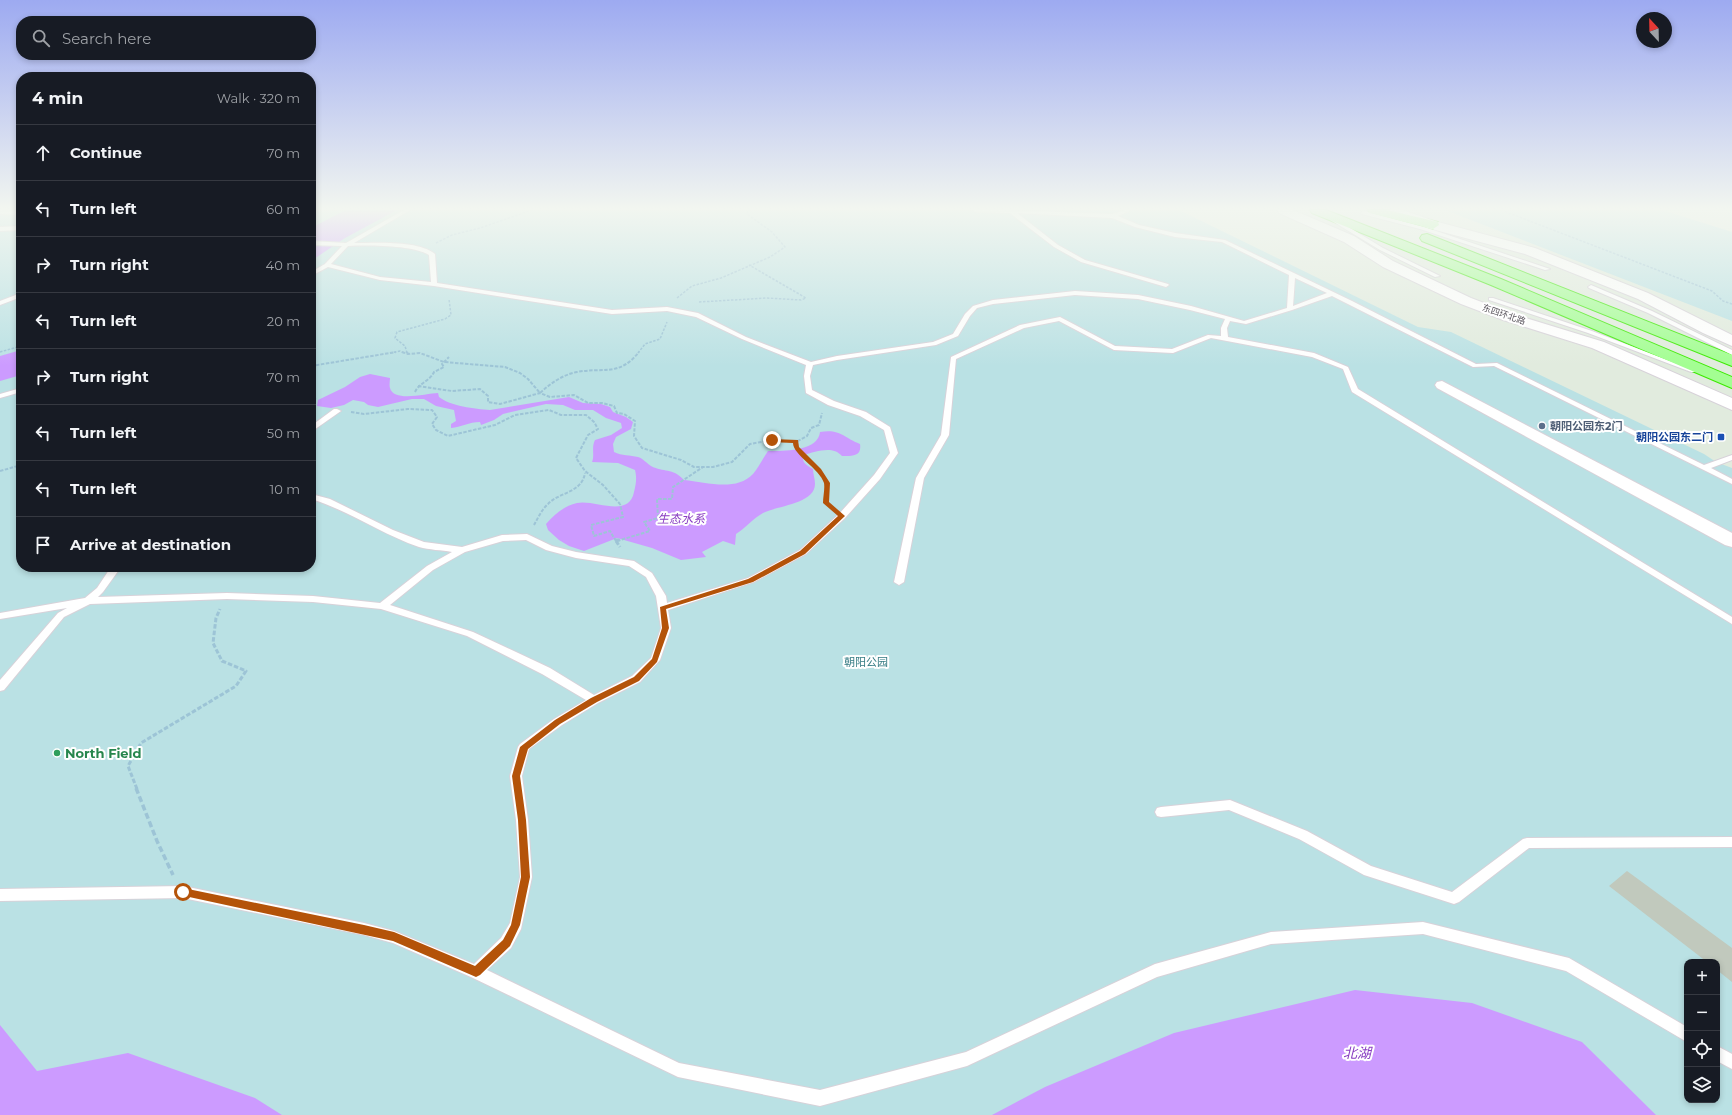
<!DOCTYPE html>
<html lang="en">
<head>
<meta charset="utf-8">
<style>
  body { margin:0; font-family:Montserrat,"Noto Sans SC",sans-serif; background:#20242c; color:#f1f3f6 }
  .controls { position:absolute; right:12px; bottom:12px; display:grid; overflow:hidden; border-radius:8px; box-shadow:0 2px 6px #0003 }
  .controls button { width:36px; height:36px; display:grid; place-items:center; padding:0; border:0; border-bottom:1px solid #363941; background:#171b24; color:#f1f3f6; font:20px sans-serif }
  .compass { position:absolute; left:1636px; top:12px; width:36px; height:36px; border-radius:50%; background:#171b24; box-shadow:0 2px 6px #0003; rotate:338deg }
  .stop { position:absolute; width:12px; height:12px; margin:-9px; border:3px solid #b45309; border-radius:50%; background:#fff }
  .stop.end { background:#b45309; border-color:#fff; box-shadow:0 1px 4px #0008 }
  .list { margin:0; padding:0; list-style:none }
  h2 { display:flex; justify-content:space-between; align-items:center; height:52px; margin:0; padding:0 16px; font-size:17px }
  h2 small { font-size:13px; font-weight:400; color:#9ea1a6 }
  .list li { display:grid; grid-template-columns:26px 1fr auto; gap:12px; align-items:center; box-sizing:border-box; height:56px; padding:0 16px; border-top:1px solid #363941 }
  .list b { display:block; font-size:15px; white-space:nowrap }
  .list em { font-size:13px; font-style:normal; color:#9ea1a6 }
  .icon { flex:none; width:22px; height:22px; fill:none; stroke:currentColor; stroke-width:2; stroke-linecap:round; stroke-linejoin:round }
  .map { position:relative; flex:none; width:1732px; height:1115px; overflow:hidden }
  .search { position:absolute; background:#171b24; box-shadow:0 2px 6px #0003; left:16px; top:16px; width:300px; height:44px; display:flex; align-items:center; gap:10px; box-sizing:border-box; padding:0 14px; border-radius:16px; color:#9ea1a6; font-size:15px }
  .panel { position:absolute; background:#171b24; box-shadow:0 2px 6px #0003; left:16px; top:72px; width:300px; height:500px; border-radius:16px }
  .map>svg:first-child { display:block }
</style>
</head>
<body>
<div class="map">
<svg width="1732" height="1115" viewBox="0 0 1732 1115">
  <rect width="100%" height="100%" fill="#e1ebde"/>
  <g fill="#bae1e4" fill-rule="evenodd">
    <path d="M13,210h8v357h290v-357h868l239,117 33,5 253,122 12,8 16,6v647h-1732v-903zM1687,962h30v138h-30z"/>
    <polygon points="1445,210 1662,210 1732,232 1732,321"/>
  </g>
  <g fill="#cc9bff">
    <polygon points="346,210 397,210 345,238 311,261 311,228"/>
    <polygon points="21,350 21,375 0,381 0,356"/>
    <path d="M370,374l20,4c0,3 -1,7 0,10 4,15 37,5 48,5l1,4c11,9 36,12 51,13l79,-13 14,6 18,1 9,3 3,5 13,5 7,5 -2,7 -15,8 -3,7 1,8c8,4 16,3 24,5 6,2 8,6 13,9 13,7 21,1 33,14 22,2 52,12 69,-6 6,-7 10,-16 15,-23 14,0 50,1 52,-19 21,-3 22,5 40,12 2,13 -8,12 -18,12 -10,-11 -26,-4 -39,-1 -1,8 3,10 10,14 0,5 2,10 2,15 0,20 -39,22 -52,29 -11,6 -17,15 -27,21l-1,11 -12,-4 -21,11 4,5 -25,3 -29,-12 -35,-10 -33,13 -15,-5 -10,-6 -11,-10 -2,-6c9,-10 18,-18 31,-21 17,-4 52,16 57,-11 2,-8 3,-14 1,-22l-17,-7 -26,-1c3,-7 -1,-14 3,-22l16,-5 11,-7 -1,-5 -15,-5 -13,-8h-18l-12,-5 -17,-1 -43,10 -9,6 -13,5 -1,-3c-11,0 -19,5 -29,6v-4l5,-3 -2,-11 -18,-4 -12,-7h-12l-34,8 -10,-2 -4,-3 -11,-2 -9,5 -13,3 -14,-2 1,-6 27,-13 15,-10z"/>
    <polygon points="1355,990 1472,1003 1582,1042 1656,1115 992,1115 1045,1087 1174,1033"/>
    <polygon points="0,1025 37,1071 128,1053 255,1098 282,1115 0,1115"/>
  </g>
  <polygon fill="#c1c9bd" points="1627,871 1732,948 1732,982 1717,970 1717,962 1707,962 1609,886"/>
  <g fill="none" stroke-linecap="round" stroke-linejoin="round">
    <defs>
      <g id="service">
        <polygon points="311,210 315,210 311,212"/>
        <path d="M404,210h6l-56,33c21,0 64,-3 81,11l2,29 175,27 55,-3 31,6 48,24 65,25 26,-6 96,-14 20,-8 12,-20 8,-8 20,-6 82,-9 63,4 53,11 53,15 43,-13 2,-33 -67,-33 -47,-5 -40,-10 -23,-9 -95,-5 41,32 27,15 83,24 1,1 -3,2 -85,-25 -27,-15 -44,-34 -34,-1 -3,-2h29l110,4 13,-4h6l-13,6 21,9 36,8 50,7 127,61 124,63 21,-1 207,102 28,-10v5l-21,8 21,11v5l-238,-118 -21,1 -141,-71 -40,14 -46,14 -16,-3 -3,7 1,9 86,16 34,14 10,22 374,228v7l-380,-232 -9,-23 -31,-12 -101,-19 -38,15 -59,-3 -55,-29 -35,7 -68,31 -7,76 -25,43 -20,104 -5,3 -5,-3 22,-104 25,-43 10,-78 69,-32 40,-8 55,29 57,3 36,-14 13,1v-8l4,-9 -35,-9 -52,-11 -63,-4 -82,9 -16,4 -7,8 -12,20 -22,9 -99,15 -24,5 -3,11 2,14 22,11 32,11 24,15 8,26 -18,26 -35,39 -39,36 -52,28 -86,28 3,18 -11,32 -20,22 -42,21 -36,22 -33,24 -7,27 6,44 4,57 -11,52 -10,19 -24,22 192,93 141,27 146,-38 189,-88 116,-32 152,-10 146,36 118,69v15l-121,-71 -143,-37 -152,10 -114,33 -190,89 -147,40 -142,-29 -207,-100 -78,-34 -29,-8 -181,-37 -183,3v-12l183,-3 181,37 30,8 80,33 27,-26 9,-15 10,-46 -4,-57 -6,-44 8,-29 2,-3 34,-25 32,-19 -44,-26 -75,-38 -86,-27 -68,-7 -86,-3 -137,5 -26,13 -60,73 -4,1v-11l58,-67 9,-5 -67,11v-6l85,-15 12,-10 14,-21h10l-18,25 -5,5 129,-4 86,3 67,7 47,-37 25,-14c-10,-2 -23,-2 -33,-5 -38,-13 -71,-37 -108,-48v-5l19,5 63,31 31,12 38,5 40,-12 25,-1 25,12 24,6 58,9 18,12 14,23 1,7 81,-25 52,-28 39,-36 35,-39 16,-22 -6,-23 -24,-14 -32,-11 -22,-12 -2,-17 2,-11 -64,-26 -46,-22 -29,-6 -55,3 -178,-28 -54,-6 -52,-13 -17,9v-4l14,-8 17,-18 -31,-1v-4l35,2zM348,246c20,-1 64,-1 81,9l2,27 -51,-5 -49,-13zM1295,278l32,15 -34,13zM526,540l20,10 30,8 53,8 17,11 10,19 5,32 -10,30 -19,18 -38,19 -44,-27 -77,-36 -83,-27 43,-35 32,-18 38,-11z"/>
        <polygon points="1364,211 1424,227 1550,269 1545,270 1420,229 1362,214 1361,213"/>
        <polygon points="1329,215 1383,248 1440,276 1435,277 1380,250 1327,218 1327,216"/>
        <polygon points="1591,285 1652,311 1732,350 1732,355 1648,313 1589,288 1588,287"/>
        <polygon points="21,293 21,297 0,305 0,301"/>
        <polygon points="1489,298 1493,298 1592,331 1696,371 1695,372 1691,372 1588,333 1489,300"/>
        <polygon points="21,388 21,392 0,398 0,394"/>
        <polygon points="334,409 337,409 341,411 311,432 311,426"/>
        <polygon points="1230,800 1307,831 1371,866 1452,892 1523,839 1527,838 1732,837 1732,847 1529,848 1459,902 1454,904 1364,875 1299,839 1229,810 1161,817 1157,816 1155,812 1157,808 1161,807"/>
        <polygon points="1717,1046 1732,1054 1732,1069 1717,1061"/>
      </g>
      <g id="pedestrian">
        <polygon points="0,210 21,211 21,215 0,214"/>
        <polygon points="21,226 21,230 0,231 0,227"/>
      </g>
      <polygon id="minor" points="1442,381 1732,533 1732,547 1725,545 1437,388 1435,385 1437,382"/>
      <g id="tertiary">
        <polygon points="1277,210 1293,210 1354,236 1393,261 1471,298 1513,314 1604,342 1732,398 1732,410 1592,348 1503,320 1461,304 1383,267 1344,242 1279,213"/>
        <polygon points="1385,210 1402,210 1438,222 1535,248 1648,293 1732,335 1732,346 1703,333 1638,299 1525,254 1428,228 1387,213"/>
      </g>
      <g id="trunk">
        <polygon points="1310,210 1326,210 1501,279 1732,377 1732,388 1491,285 1312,213"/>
        <polygon points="1368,210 1387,210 1438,222 1439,225 1433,229 1370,213"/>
        <polygon points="1427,234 1732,355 1732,366 1422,241 1420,238 1422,235"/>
      </g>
    </defs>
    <use href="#service" stroke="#d7d2d9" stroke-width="2"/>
    <use href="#pedestrian" stroke="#d7d2d9" stroke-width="2"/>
    <use href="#minor" stroke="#d7d2d9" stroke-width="2"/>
    <use href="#tertiary" stroke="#d7d2d9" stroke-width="2"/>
    <use href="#trunk" stroke="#3cea00" stroke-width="2"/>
    <g stroke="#9dc4d6" stroke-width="1.5" stroke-dasharray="2.5 1.5" stroke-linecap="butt">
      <polyline points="1501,210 1712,291 1723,301 1732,304"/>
      <polyline points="436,243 452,235 480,228 532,210"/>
      <polyline points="677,298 692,286 721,278 770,257 785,247 772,232 747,214 748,210 752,210"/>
      <polyline points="699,302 767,298 801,300 806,298 749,265"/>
      <polyline points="0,352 21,346"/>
      <polyline points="390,353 400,351 404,353"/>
      <polyline points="407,353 405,346 395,338 397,332 445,319 451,315 449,299"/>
      <polyline points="638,353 645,344 660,339 667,322"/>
    </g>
    <g stroke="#9dc4d6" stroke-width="2" stroke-dasharray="3.5 1.5" stroke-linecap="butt">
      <path d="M402,352l6,2 12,-1 24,9 61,5 15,6 8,6 12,14c11,-10 22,-18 37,-21 26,-5 42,5 62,-20"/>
      <polyline points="407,352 408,354"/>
      <polyline points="311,366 396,352"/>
      <polyline points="418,386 452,391 480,389 488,396 488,402 500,404 540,393 550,397 574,395 588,403 602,403 614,406 617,413 624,414 635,421 634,436 642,448 681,460 694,467 713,467 732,462 750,444 772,440 796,442 807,436 811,428 819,425 822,413"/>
      <path d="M415,392c4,-9 15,-11 19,-20l10,-5 -2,-3 7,-7"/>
      <polyline points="311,400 316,398"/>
      <polyline points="351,412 364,414 408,409 432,410 437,417 432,424 436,430 448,436 495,425 515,415 549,410 561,415 586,415 594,422 598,429 588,435 576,458 585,471 603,485 620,504"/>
      <polyline points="796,442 796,447 819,470 827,483 826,503 832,507"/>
      <polyline points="0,471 21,465"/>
      <path d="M534,525c4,-7 8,-16 14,-21 11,-12 34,-11 37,-31"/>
    </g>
    <g stroke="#9dc4d6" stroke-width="3" stroke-dasharray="4.5 2" stroke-linecap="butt">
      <polyline points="616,541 620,547"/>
      <polyline points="137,789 128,766 141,743 236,686 246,671 222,661 213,643 216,618 220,609"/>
    </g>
    <polyline stroke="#9dc4d6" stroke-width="3.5" stroke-dasharray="6 3" stroke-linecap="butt" points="136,788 157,841 173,875"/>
    <use href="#service" fill="#fff" fill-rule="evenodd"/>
    <use href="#pedestrian" fill="#fff" fill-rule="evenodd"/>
    <use href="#minor" fill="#fff" fill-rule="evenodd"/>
    <use href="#tertiary" fill="#fff" fill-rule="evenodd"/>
    <use href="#trunk" fill="#a3fe92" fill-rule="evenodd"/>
    <g stroke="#9dc4d6" stroke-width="2" stroke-dasharray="3.5 1.5" stroke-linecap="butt">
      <polyline points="616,541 610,531 594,536 591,525 623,517 620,504"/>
      <polyline points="617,541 650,531 644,522 658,518 657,499 672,499 673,487 703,467"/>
    </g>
    <polyline stroke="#9dc4d6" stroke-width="3" stroke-dasharray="4.5 2" stroke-linecap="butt" points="615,540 621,540"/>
  </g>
  <linearGradient id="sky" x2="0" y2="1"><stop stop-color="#9daaf1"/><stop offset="0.57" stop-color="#f2f6f0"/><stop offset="1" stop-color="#f2f6f0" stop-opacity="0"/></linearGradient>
  <rect width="1732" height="366" fill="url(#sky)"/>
  <path fill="#b45309" d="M772,439l26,1 1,7 22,22 9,14 -1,19 16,14 -40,38 -52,28 -87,27 3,19 -12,34 -18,19 -42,21 -37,22 -32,25 -8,27 6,44 4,57 -10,48 -10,21 -30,29 -4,2 -83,-36 -213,-46v-6l3,-1 181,37 30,7 81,34 28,-26 8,-15 10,-48 -3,-57 -6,-44 8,-29 35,-27 36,-22 43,-21 18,-18 10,-31 -2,-21 88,-28 52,-28 38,-35 -15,-13c0,-6 2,-14 1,-20 -4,-14 -31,-28 -31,-40l-23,-1z"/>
  <circle fill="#5c6f8a" stroke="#fff" stroke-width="1.5" cx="1542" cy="426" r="4"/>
  <rect fill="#1a4fb4" stroke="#fff" stroke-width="1.5" x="1717" y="433" width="8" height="8" rx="2"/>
  <circle fill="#2e9e5b" stroke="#fff" stroke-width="1.5" cx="57" cy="753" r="4"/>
  <g text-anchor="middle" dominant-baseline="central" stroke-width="4" stroke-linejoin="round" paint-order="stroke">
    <g font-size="9" fill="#5d5860" stroke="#fff">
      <text transform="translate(1504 314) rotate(19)">东四环北路</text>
    </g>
    <g font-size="11" font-weight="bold" fill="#4e5e75" stroke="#fff" text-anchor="start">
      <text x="1550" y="426">朝阳公园东2门</text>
    </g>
    <g font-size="11" font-weight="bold" fill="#164399" stroke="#fff" text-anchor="end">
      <text x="1713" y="437">朝阳公园东二门</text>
    </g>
    <g font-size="11" fill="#347b83" stroke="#fff">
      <text x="866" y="662">朝阳公园</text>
    </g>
    <g font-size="12" font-style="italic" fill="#893ec2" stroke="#fff">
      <text x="681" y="518">生态水系</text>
    </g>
    <g font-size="13" font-weight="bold" fill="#27864d" stroke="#fff" text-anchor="start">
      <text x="65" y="753">North Field</text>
    </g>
    <g font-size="14" font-style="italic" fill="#893ec2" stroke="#fff">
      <text x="1357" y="1053">北湖</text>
    </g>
  </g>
</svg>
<div class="controls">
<button>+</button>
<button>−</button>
<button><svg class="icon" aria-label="locate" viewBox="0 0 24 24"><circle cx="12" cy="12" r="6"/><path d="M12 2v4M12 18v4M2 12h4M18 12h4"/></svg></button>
<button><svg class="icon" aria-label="layers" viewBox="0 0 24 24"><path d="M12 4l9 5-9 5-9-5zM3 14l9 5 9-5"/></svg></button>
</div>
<svg class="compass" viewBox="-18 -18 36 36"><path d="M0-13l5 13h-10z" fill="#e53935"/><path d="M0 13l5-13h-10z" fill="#9ea1a6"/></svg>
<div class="stop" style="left:183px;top:892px"></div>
<div class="stop end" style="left:772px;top:440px"></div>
<div class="search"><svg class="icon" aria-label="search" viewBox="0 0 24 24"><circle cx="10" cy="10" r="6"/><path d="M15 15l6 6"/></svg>Search here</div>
<section class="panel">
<h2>4 min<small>Walk · 320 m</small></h2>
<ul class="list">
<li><svg class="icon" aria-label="ahead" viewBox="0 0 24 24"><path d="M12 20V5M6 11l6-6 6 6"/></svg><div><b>Continue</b></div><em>70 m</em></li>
<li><svg class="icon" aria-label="left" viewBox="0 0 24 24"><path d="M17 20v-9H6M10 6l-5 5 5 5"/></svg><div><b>Turn left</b></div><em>60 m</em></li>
<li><svg class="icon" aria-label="right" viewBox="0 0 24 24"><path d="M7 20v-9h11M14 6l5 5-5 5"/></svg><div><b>Turn right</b></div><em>40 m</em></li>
<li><svg class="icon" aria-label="left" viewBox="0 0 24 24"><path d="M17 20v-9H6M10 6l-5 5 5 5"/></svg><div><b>Turn left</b></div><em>20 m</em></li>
<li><svg class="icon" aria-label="right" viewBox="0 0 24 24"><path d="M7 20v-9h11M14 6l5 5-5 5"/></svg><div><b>Turn right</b></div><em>70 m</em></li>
<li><svg class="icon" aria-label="left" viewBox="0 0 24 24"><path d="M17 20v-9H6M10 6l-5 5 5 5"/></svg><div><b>Turn left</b></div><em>50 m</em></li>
<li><svg class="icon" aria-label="left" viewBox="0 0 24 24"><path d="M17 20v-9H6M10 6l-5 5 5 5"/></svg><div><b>Turn left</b></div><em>10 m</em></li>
<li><svg class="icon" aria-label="arrive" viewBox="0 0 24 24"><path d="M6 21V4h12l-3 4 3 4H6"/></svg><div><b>Arrive at destination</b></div></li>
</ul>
</section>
</div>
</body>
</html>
